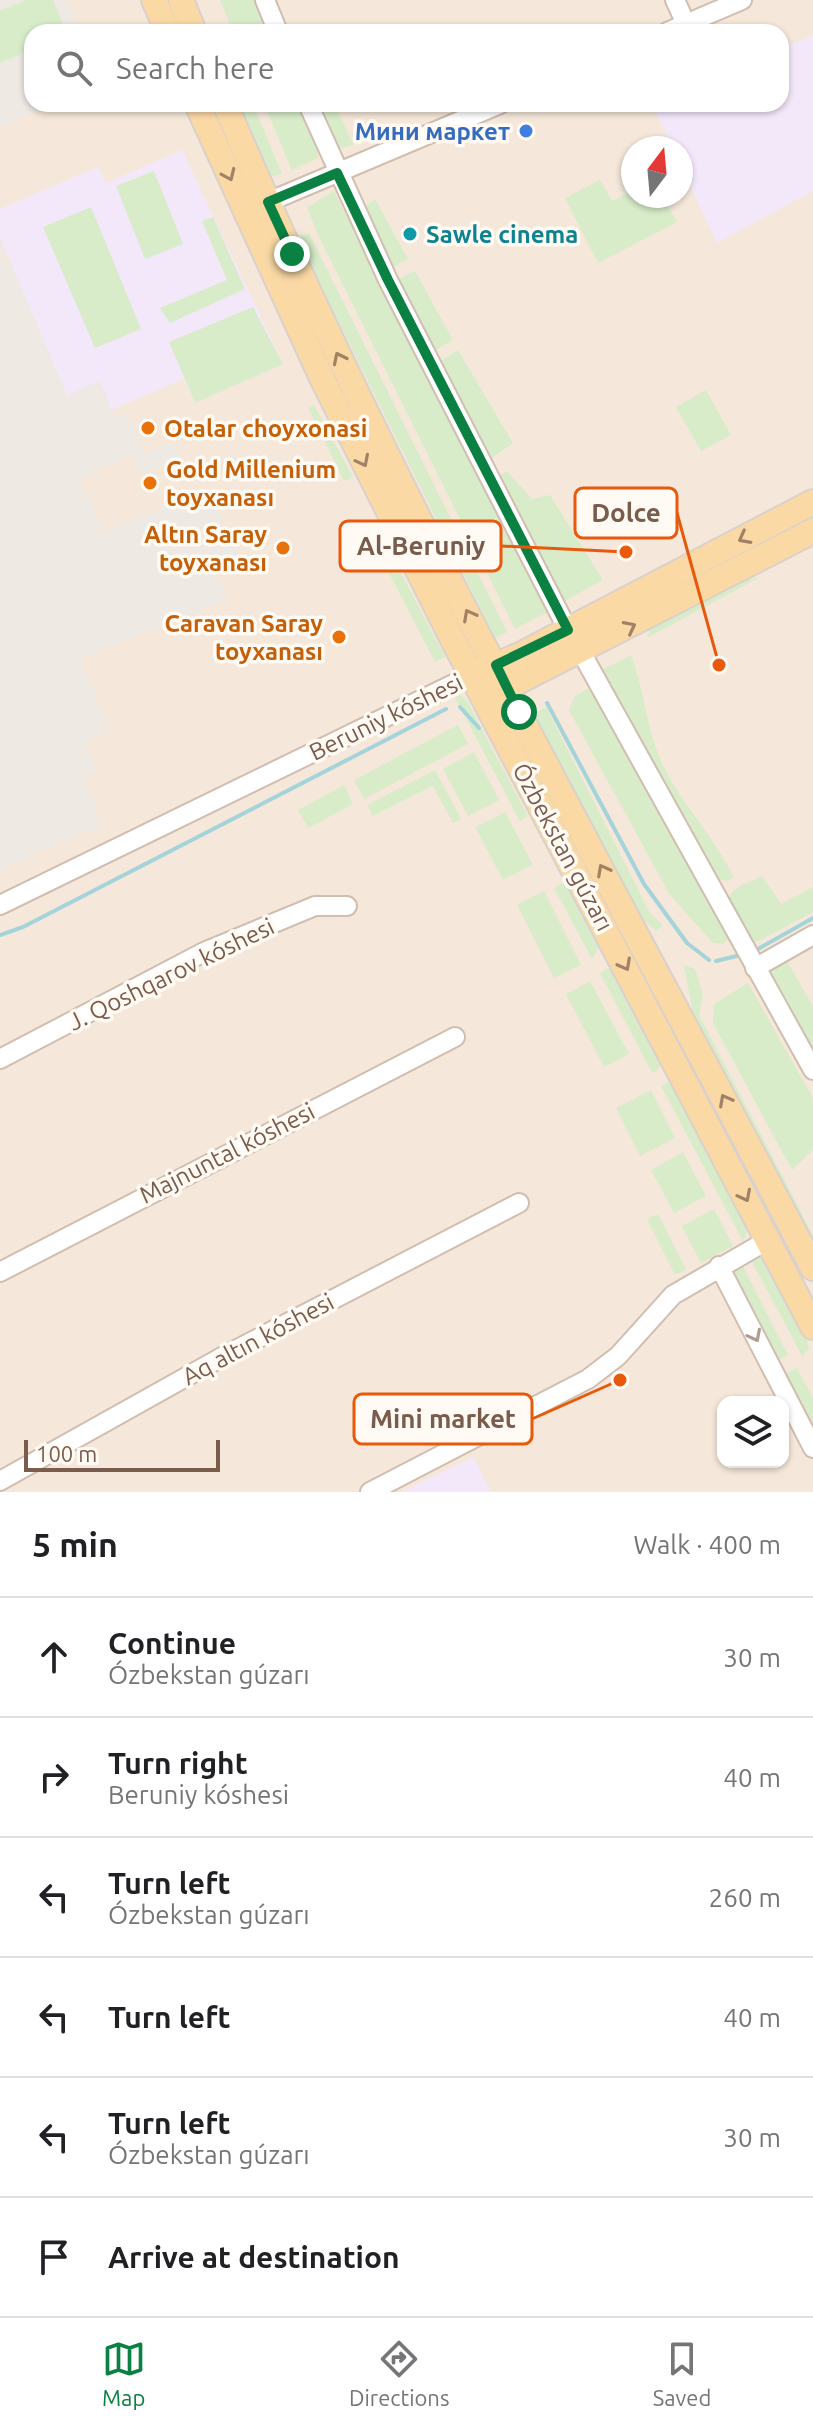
<!DOCTYPE html>
<html lang="en">
<head>
<meta charset="utf-8">
<style>
  body { margin:0; font-family:Ubuntu,sans-serif; background:#f2f2f2; color:#202124 }
  .controls { position:absolute; right:24px; bottom:24px; display:grid; overflow:hidden; border-radius:16px; box-shadow:0 2px 6px #0004 }
  .controls button { width:72px; height:72px; display:grid; place-items:center; padding:0; border:0; border-bottom:2px solid #e0e0e0; background:#fff; color:#202124; font:40px sans-serif }
  .compass { position:absolute; left:621px; top:136px; width:72px; height:72px; border-radius:50%; background:#fff; box-shadow:0 2px 6px #0004; rotate:16deg }
  .scale { position:absolute; left:24px; bottom:20px; width:196px; box-sizing:border-box; padding-left:8px; border:4px solid #7a5c4d; border-top:0; font-size:22px; line-height:28px; white-space:nowrap; color:#7a5c4d; -webkit-text-stroke:6px #fffaf3; paint-order:stroke }
  .stop { position:absolute; width:24px; height:24px; margin:-18px; border:6px solid #0b8043; border-radius:50%; background:#fff }
  .stop.end { background:#0b8043; border-color:#fff; box-shadow:0 2px 8px #0008 }
  .list { margin:0; padding:0; list-style:none }
  h2 { display:flex; justify-content:space-between; align-items:center; height:104px; margin:0; padding:0 32px; font-size:34px }
  h2 small { font-size:26px; font-weight:400; color:#757577 }
  .list li { display:grid; grid-template-columns:52px 1fr auto; gap:24px; align-items:center; box-sizing:border-box; height:120px; padding:0 32px; border-top:2px solid #e0e0e0 }
  .list b { display:block; font-size:30px; white-space:nowrap }
  .list p { margin:0; font-size:26px; white-space:nowrap; color:#757577 }
  .list em { font-size:26px; font-style:normal; color:#757577 }
  .icon { flex:none; width:44px; height:44px; fill:none; stroke:currentColor; stroke-width:2; stroke-linecap:round; stroke-linejoin:round }
  .map { position:relative; flex:none; width:813px; height:1492px; overflow:hidden }
  .search { position:absolute; background:#fff; box-shadow:0 2px 6px #0004; left:24px; right:24px; top:24px; height:88px; display:flex; align-items:center; gap:20px; box-sizing:border-box; padding:0 28px; border-radius:24px; color:#757577; font-size:30px }
  .sheet { height:824px; background:#fff }
  nav { display:flex; justify-content:space-around; align-items:center; box-sizing:border-box; height:112px; border-top:2px solid #e0e0e0; background:#fff; font-size:22px; color:#757577 }
  nav a { display:grid; justify-items:center; gap:4px }
  nav .on { color:#0b8043 }
  .map>svg:first-child { display:block }
</style>
</head>
<body>
<div class="map">
<svg width="813" height="1492" viewBox="0 0 813 1492">
  <rect width="100%" height="100%" fill="#fdf6ec"/>
  <path fill="#f5e8da" fill-rule="evenodd" d="M0,0h813v1492h-813zM32,32h749v72h-749zM633,148h48v48h-48zM723,1402h60v60h-60z"/>
  <g fill="#efe9e4">
    <polygon points="0,0 67,0 81,32 32,32 32,104 53,104 0,126"/>
    <polygon points="0,237 7,255 1,258 4,265 11,263 67,395 100,381 115,418 127,413 145,454 172,442 180,458 141,476 132,455 80,478 104,533 208,487 242,559 221,569 218,577 228,599 81,658 110,730 85,742 97,772 83,779 103,825 0,869"/>
  </g>
  <g fill="#f3e8fa">
    <polygon points="813,35 813,191 717,243 681,166 681,148 672,148 652,104 781,104 781,49"/>
    <polygon points="182,150 283,364 195,403 183,379 112,410 100,381 67,395 0,237 0,209 98,167 106,183"/>
    <polygon points="473,1457 491,1492 402,1492"/>
  </g>
  <g fill="#d8ecc9">
    <polygon points="26,0 53,0 66,32 32,32 32,49 0,63 0,11"/>
    <polygon points="220,0 257,0 271,32 233,32"/>
    <polygon points="237,104 253,104 282,174 272,176 265,173"/>
    <polygon points="264,104 301,104 316,140 318,158 292,170"/>
    <polygon points="315,104 334,104 354,145 338,149"/>
    <polygon points="154,171 183,244 145,259 116,186"/>
    <polygon points="600,180 612,201 633,191 633,196 663,196 677,222 598,263 565,198"/>
    <polygon points="334,191 548,612 515,629 317,233 307,207"/>
    <polygon points="375,199 408,259 393,267 386,264 361,210"/>
    <polygon points="91,207 141,329 95,348 43,227"/>
    <polygon points="213,217 245,289 170,323 160,308 227,280 202,221"/>
    <polygon points="309,233 507,632 495,638 297,238"/>
    <polygon points="415,271 453,340 433,352 398,286 399,279"/>
    <polygon points="253,307 283,364 195,403 169,342"/>
    <polygon points="458,350 513,443 489,460 439,362"/>
    <polygon points="706,390 731,435 701,451 676,407"/>
    <polygon points="314,405 353,477 344,481 308,407"/>
    <polygon points="507,471 532,499 550,495 603,580 563,602 498,477"/>
    <polygon points="388,548 445,657 435,662 378,552"/>
    <polygon points="760,577 647,638 651,628 738,582"/>
    <path d="M631,655c14,37 15,75 33,112 19,39 50,69 70,111l-8,3 -13,-4 -115,-205z"/>
    <polygon points="589,688 731,937 723,944 713,943 670,895 569,710 574,697"/>
    <polygon points="459,695 466,699 528,816 520,821 454,696"/>
    <polygon points="546,707 650,913 663,925 656,931 639,915 533,715"/>
    <polygon points="458,725 468,744 364,799 354,780"/>
    <polygon points="474,752 499,800 468,816 443,769"/>
    <polygon points="435,770 461,819 453,823 433,786 373,816 367,805"/>
    <polygon points="344,785 353,804 308,828 298,810"/>
    <polygon points="505,812 533,865 503,880 475,827"/>
    <path d="M762,876l19,28 32,-17v25l-60,32 -25,-40c0,-17 21,-21 34,-28z"/>
    <polygon points="566,882 600,945 592,959 554,888"/>
    <polygon points="544,891 581,965 554,978 517,905"/>
    <polygon points="785,958 813,1006 813,1058 768,977 771,967"/>
    <polygon points="684,965 695,969 703,994 699,1015 813,1235 813,1247 693,1014"/>
    <polygon points="610,967 661,1064 657,1071 652,1073 600,973"/>
    <polygon points="590,981 629,1054 604,1067 566,994"/>
    <polygon points="748,983 813,1098 813,1150 792,1170 713,1023 714,1004"/>
    <polygon points="671,1081 749,1228 743,1241 661,1086"/>
    <polygon points="651,1090 675,1138 640,1156 616,1108"/>
    <polygon points="683,1152 706,1196 674,1213 651,1170"/>
    <polygon points="714,1209 733,1246 701,1263 682,1226"/>
    <polygon points="658,1214 686,1270 675,1275 647,1219"/>
    <polygon points="763,1254 807,1339 809,1349 802,1356 751,1260"/>
    <polygon points="743,1266 788,1355 776,1361 729,1274"/>
    <polygon points="797,1368 813,1398 813,1434 782,1376"/>
  </g>
  <g fill="none" stroke-linecap="round" stroke-linejoin="round">
    <g stroke="#a5d3da" stroke-width="4">
      <polyline points="547,703 644,884 687,943 709,960"/>
      <polyline points="460,707 479,728"/>
      <polyline points="0,935 23,927 446,709"/>
      <polyline points="758,949 813,918"/>
      <polyline points="716,961 741,955"/>
    </g>
    <defs>
      <g id="minor">
        <polyline points="265,0 278,32"/>
        <polyline points="675,0 686,24"/>
        <polyline points="667,32 742,0"/>
        <polyline points="308,104 388,280 568,630"/>
        <polyline points="268,202 500,104"/>
        <polyline points="581,652 813,1070"/>
        <polyline points="0,905 472,675"/>
        <polyline points="755,968 813,935"/>
        <polyline points="0,1059 204,952 315,906 347,906"/>
        <polyline points="719,1266 813,1448"/>
        <polyline points="0,1272 455,1037"/>
        <polyline points="0,1481 220,1358 519,1203"/>
        <polyline points="370,1492 588,1379 618,1356 673,1295 768,1240"/>
      </g>
      <g id="major">
        <polyline points="154,0 168,32"/>
        <polyline points="181,0 194,32"/>
        <polyline points="197,104 321,376 453,640 813,1327"/>
        <path d="M225,104c170,400 387,779 588,1164"/>
        <polyline points="481,672 524,653 813,502"/>
        <polyline points="494,694 813,531"/>
      </g>
    </defs>
    <use href="#minor" stroke="#d1beb0" stroke-width="22"/>
    <use href="#major" stroke="#dad1cd" stroke-width="28"/>
    <use href="#minor" stroke="#fff" stroke-width="18"/>
    <use href="#major" stroke="#fbd9a5" stroke-width="24"/>
  </g>
  <defs><path id="oneway-chevron" d="M-2-3.5L2.5 0L-2 3.5" fill="none" stroke-width="1.6" stroke-linecap="round" stroke-linejoin="round" transform="scale(2)"/></defs>
  <g stroke="#a18267">
    <use href="#oneway-chevron" transform="translate(229 175) rotate(66)"/>
    <use href="#oneway-chevron" transform="translate(339 358) rotate(-116)"/>
    <use href="#oneway-chevron" transform="translate(363 461) rotate(63)"/>
    <use href="#oneway-chevron" transform="translate(744 538) rotate(152)"/>
    <use href="#oneway-chevron" transform="translate(469 615) rotate(-118)"/>
    <use href="#oneway-chevron" transform="translate(630 627) rotate(-27)"/>
    <use href="#oneway-chevron" transform="translate(603 870) rotate(-118)"/>
    <use href="#oneway-chevron" transform="translate(625 965) rotate(62)"/>
    <use href="#oneway-chevron" transform="translate(725 1100) rotate(-118)"/>
    <use href="#oneway-chevron" transform="translate(745 1196) rotate(63)"/>
  </g>
  <use stroke="#af9d94" href="#oneway-chevron" transform="translate(755 1336) rotate(63)"/>
  <g fill="none" stroke-linecap="round" stroke-linejoin="round">
    <polyline stroke="#0b8043" stroke-width="10" points="292,254 268,202 337,173 388,280 568,630 496,665 519,712"/>
  </g>
  <circle fill="#3f7fe0" stroke="#fffaf3" stroke-width="3" cx="526" cy="131" r="8"/>
  <circle fill="#0f9aa8" stroke="#fffaf3" stroke-width="3" cx="410" cy="234" r="8"/>
  <g fill="#e8710a" stroke="#fffaf3" stroke-width="3">
    <circle cx="148" cy="428" r="8"/>
    <circle cx="150" cy="483" r="8"/>
    <circle cx="283" cy="548" r="8"/>
    <circle cx="339" cy="637" r="8"/>
  </g>
  <g text-anchor="middle" dominant-baseline="central" stroke-width="7" stroke-linejoin="round" paint-order="stroke">
    <g font-size="24" font-weight="bold" fill="#366cbe" stroke="#fffaf3" text-anchor="end">
      <text x="510" y="131">Мини маркет</text>
    </g>
    <g font-size="24" font-weight="bold" fill="#0d838f" stroke="#fffaf3" text-anchor="start">
      <text x="426" y="234">Sawle cinema</text>
    </g>
    <g font-size="24" font-weight="bold" fill="#c56008" stroke="#fffaf3" text-anchor="start">
      <text x="164" y="428">Otalar choyxonasi</text>
      <text x="166" y="469">Gold Millenium<tspan x="166" dy="28">toyxanası</tspan></text>
      <text x="267" y="534" text-anchor="end">Altın Saray<tspan x="267" dy="28">toyxanası</tspan></text>
      <text x="323" y="623" text-anchor="end">Caravan Saray<tspan x="323" dy="28">toyxanası</tspan></text>
    </g>
    <g font-size="24" fill="#7a5c4d" stroke="#fffaf3">
      <text transform="translate(386 717) rotate(-26)">Beruniy kóshesi</text>
      <text transform="translate(563 847) rotate(62)">Ózbekstan gúzarı</text>
      <text transform="translate(171 974) rotate(-26)">J. Qoshqarov kóshesi</text>
      <text transform="translate(227 1153) rotate(-27)">Majnuntal kóshesi</text>
      <text transform="translate(258 1339) rotate(-28)">Aq altın kóshesi</text>
    </g>
  </g>
  <path fill="none" stroke="#e8590c" stroke-width="3" d="M719 665L677 513M626 552L501 546M620 1380L532 1419"/>
  <g fill="#e8590c" stroke="#fffaf3" stroke-width="3">
    <circle cx="719" cy="665" r="8"/>
    <circle cx="626" cy="552" r="8"/>
    <circle cx="620" cy="1380" r="8"/>
  </g>
  <g fill="#fffaf3" stroke="#e8590c" stroke-width="3">
    <rect x="575" y="488" width="102" height="50" rx="8"/>
    <rect x="340" y="521" width="161" height="50" rx="8"/>
    <rect x="354" y="1394" width="178" height="50" rx="8"/>
  </g>
  <g font-size="26" text-anchor="middle" font-weight="bold" fill="#7a5c4d">
    <text x="626" y="522">Dolce</text>
    <text x="421" y="555">Al-Beruniy</text>
    <text x="443" y="1428">Mini market</text>
  </g>
</svg>
<div class="controls">
<button><svg class="icon" aria-label="layers" viewBox="0 0 24 24"><path d="M12 4l9 5-9 5-9-5zM3 14l9 5 9-5"/></svg></button>
</div>
<svg class="compass" viewBox="-18 -18 36 36"><path d="M0-13l5 13h-10z" fill="#e53935"/><path d="M0 13l5-13h-10z" fill="#757577"/></svg>
<div class="scale">100 m</div>
<div class="stop" style="left:519px;top:712px"></div>
<div class="stop end" style="left:292px;top:254px"></div>
<div class="search"><svg class="icon" aria-label="search" viewBox="0 0 24 24"><circle cx="10" cy="10" r="6"/><path d="M15 15l6 6"/></svg>Search here</div>
</div>
<section class="sheet">
<h2>5 min<small>Walk · 400 m</small></h2>
<ul class="list">
<li><svg class="icon" aria-label="ahead" viewBox="0 0 24 24"><path d="M12 20V5M6 11l6-6 6 6"/></svg><div><b>Continue</b><p>Ózbekstan gúzarı</p></div><em>30 m</em></li>
<li><svg class="icon" aria-label="right" viewBox="0 0 24 24"><path d="M7 20v-9h11M14 6l5 5-5 5"/></svg><div><b>Turn right</b><p>Beruniy kóshesi</p></div><em>40 m</em></li>
<li><svg class="icon" aria-label="left" viewBox="0 0 24 24"><path d="M17 20v-9H6M10 6l-5 5 5 5"/></svg><div><b>Turn left</b><p>Ózbekstan gúzarı</p></div><em>260 m</em></li>
<li><svg class="icon" aria-label="left" viewBox="0 0 24 24"><path d="M17 20v-9H6M10 6l-5 5 5 5"/></svg><div><b>Turn left</b></div><em>40 m</em></li>
<li><svg class="icon" aria-label="left" viewBox="0 0 24 24"><path d="M17 20v-9H6M10 6l-5 5 5 5"/></svg><div><b>Turn left</b><p>Ózbekstan gúzarı</p></div><em>30 m</em></li>
<li><svg class="icon" aria-label="arrive" viewBox="0 0 24 24"><path d="M6 21V4h12l-3 4 3 4H6"/></svg><div><b>Arrive at destination</b></div></li>
</ul>
</section>
<nav>
<a class="on"><svg class="icon" aria-label="map" viewBox="0 0 24 24"><path d="M3 6l6-2 6 2 6-2v14l-6 2-6-2-6 2zM9 4v14M15 6v14"/></svg>Map</a>
<a><svg class="icon" aria-label="directions" viewBox="0 0 24 24"><path d="M12 3l9 9-9 9-9-9zM9 14v-3h6M13 9l2 2-2 2"/></svg>Directions</a>
<a><svg class="icon" aria-label="saved" viewBox="0 0 24 24"><path d="M7 4h10v16l-5-4-5 4z"/></svg>Saved</a>
</nav>
</body>
</html>
